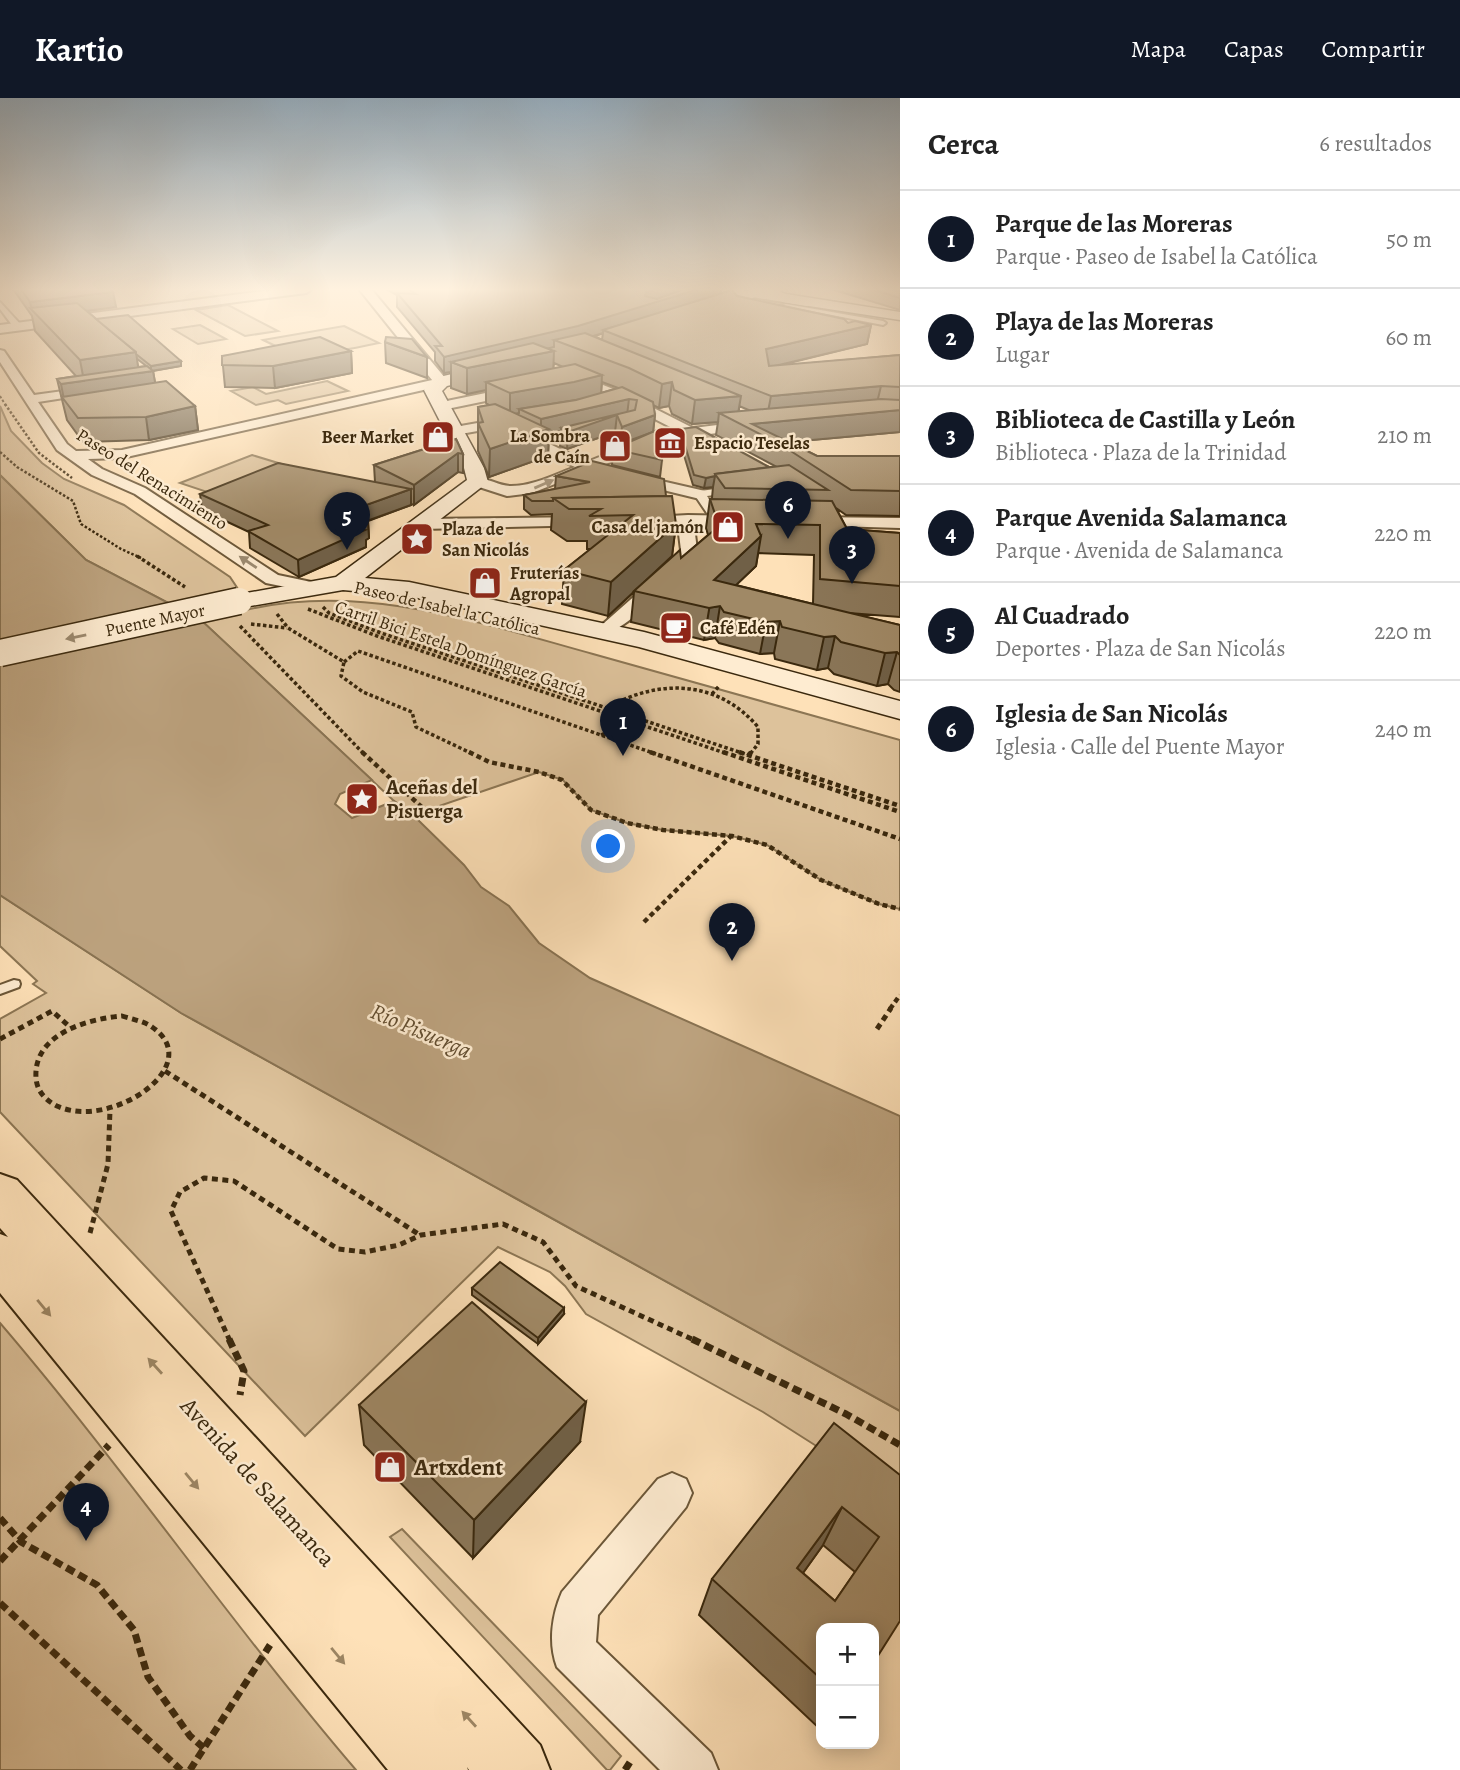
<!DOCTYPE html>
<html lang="es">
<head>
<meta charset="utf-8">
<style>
  body { margin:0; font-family:Alegreya,serif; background:#f2f2f2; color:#222 }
  .controls { position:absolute; right:21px; bottom:21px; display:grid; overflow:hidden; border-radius:14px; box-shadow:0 4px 18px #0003 }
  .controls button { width:63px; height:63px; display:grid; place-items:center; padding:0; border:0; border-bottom:2px solid #e0e0e0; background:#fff; color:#222; font:35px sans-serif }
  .you { position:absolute; left:609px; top:749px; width:24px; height:24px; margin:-18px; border:5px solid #fff; border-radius:50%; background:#1a73e8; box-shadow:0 0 0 10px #1a73e833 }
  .badge { display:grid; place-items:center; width:46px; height:46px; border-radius:50%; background:#111827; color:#fff; font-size:23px; font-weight:700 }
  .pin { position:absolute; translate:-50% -58px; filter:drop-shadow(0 2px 4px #0008) }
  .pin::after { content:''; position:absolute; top:37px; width:24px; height:21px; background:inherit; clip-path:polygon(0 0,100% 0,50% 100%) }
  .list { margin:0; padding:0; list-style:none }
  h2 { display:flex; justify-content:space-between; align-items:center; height:91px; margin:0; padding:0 28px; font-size:30px }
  h2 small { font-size:23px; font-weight:400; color:#767676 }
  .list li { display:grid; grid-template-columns:46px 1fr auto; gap:21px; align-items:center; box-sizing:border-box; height:98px; padding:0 28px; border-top:2px solid #e0e0e0 }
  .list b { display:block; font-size:26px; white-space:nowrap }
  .list p { margin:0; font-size:23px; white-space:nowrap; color:#767676 }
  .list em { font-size:23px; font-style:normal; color:#767676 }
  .map { position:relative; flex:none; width:900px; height:1672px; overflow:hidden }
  header { display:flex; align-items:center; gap:42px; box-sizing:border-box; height:98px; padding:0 35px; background:#111827; color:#fff }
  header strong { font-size:33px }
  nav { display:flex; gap:38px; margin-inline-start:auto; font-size:24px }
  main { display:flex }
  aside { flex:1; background:#fff }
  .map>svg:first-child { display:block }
</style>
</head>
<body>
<header>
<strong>Kartio</strong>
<nav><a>Mapa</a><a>Capas</a><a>Compartir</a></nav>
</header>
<main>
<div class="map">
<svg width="900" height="1672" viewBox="0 0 900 1672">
  <rect width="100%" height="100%" fill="#fee1b8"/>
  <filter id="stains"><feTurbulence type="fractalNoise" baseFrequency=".00286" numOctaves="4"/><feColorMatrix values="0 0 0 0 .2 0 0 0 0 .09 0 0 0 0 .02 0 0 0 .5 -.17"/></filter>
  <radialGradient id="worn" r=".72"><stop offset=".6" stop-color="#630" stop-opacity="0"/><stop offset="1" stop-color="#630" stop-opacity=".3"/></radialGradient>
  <g fill="#ddc29b" stroke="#8c7654" stroke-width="2">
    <polygon points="228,207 278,233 245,238 196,212"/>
    <polygon points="200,227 226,241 198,246 173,231"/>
    <path d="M344,228l35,17c-42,8 -76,19 -116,-3z"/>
    <polygon points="327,283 348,293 286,306 278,302 256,307 231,293 253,289 266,296"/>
    <path d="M0,308l11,25 31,32 22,16 60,26 106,72 10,15 6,18c118,-28 234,13 347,44 103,28 205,57 307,86v169l-21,-5 -58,-24 -54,-35 -35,-9 -69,-6 -36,-7 -36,-13 -28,-30 -24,-8 -126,43 -19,-14 -193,-181 -115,-60 -86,-85z"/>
    <polygon points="252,357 288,368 216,397 180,385"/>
    <polygon points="0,797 181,915 900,1313 900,1406 865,1379 763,1314 586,1216 565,1188 550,1174 498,1149 305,1338 0,1014 0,921 46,895 33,886 37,883 0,848"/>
    <path d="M0,1225c124,145 232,302 356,447h-356z"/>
    <polygon points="402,1431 621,1658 610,1672 607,1672 390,1439"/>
  </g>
  <polygon fill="#bca27e" stroke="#887251" stroke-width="2" points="0,377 86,462 201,522 372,682 340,696 335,706 352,720 394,703 413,717 464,767 481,789 509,808 539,845 590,880 900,1018 900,1313 181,915 0,797"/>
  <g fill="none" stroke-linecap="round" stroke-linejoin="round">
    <defs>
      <g id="service">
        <polygon points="786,206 883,223 886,225 883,227 786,208 770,213 768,212"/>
        <polygon points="14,882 19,883 20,886 19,889 0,896 0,887"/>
      </g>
      <g id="pedestrian">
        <polygon points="0,204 21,227 21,231 15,231 0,211"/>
        <polygon points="738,388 742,389 742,393 707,398 723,422 713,424 694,396 700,393"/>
      </g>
      <g id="minor">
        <polygon points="750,193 807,202 812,205 807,208 746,198 746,194"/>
        <polygon points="0,252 4,253 34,297 100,288 100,294 96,295 38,304 67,346 76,353 122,352 441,280 447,284 441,288 122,360 88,361 102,371 145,390 278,477 316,485 319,489 310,494 266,485 135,396 92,377 57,352 0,264"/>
        <path d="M570,274l56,22 67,34 57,-7 7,4 -7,4 -81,10 -137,54 -25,3 -34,-11 -2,-3 2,-3c13,-3 25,7 38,7 22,0 43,-11 64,-19l-62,-30v-6h10l64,31 74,-30 15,-2 -58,-30 -52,-21 -2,-3z"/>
        <polygon points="520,288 524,289 524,295 442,312 436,308 442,304"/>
        <polygon points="512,319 519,323 517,326 455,337 448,333 455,329"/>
        <polygon points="631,376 705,393 708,396 700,401 626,383 624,380 626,377"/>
        <path d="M688,417l53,1 8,5 -8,5h-47l3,24c-15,21 -75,90 -101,84l-2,-4 10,-7 60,-53 17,-20 -3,-24h-39l-8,-5 2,-3z"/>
        <polygon points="587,419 595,424 593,427 422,431 414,426 422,421"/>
        <polygon points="807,419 900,420 900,430 801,427 799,424"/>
        <path d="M672,1375l14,6 6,14 -6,14 -88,108 -2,27 115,111 7,17h-58l-103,-103c-9,-24 -5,-52 5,-75l96,-113z"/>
      </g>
      <g id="tertiary">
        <polygon points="280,191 312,191 306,195 0,235 0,227"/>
        <polygon points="359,191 371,191 446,281 449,284 446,287 436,287"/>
        <polygon points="716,191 741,191 756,196 750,200 718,194"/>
      </g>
      <g id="secondary">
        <polygon points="754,191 782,191 780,194 786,196 900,214 900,222 783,204 765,196 692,219 685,215 687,212"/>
        <polygon points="499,265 505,266 507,270 505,274 447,288 442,293 484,370 488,384 365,480 409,484 644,534 900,603 900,621 639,549 409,498 343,492 239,510 230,508 227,503 230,498 336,479 467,382 464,370 424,292 435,280"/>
      </g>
      <polygon id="trunk" points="0,1076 17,1082 540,1647 550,1672 469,1672 467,1669 468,1672 388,1672 0,1195 0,1136 8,1139 0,1130"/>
    </defs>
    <use href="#service" stroke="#6c5738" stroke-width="4"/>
    <use href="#pedestrian" stroke="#6c5738" stroke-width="4"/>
    <use href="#minor" stroke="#6c5738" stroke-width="4"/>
    <use href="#tertiary" stroke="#6c5738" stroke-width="4"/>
    <use href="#secondary" stroke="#3b290e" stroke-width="3"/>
    <use href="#trunk" stroke="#3b290e" stroke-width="4"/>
    <polyline stroke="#3b290e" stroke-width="2" stroke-dasharray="2.5 2" stroke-linecap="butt" points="0,298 6,308"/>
    <g stroke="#3b290e" stroke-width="2.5" stroke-dasharray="2.5 2" stroke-linecap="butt">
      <polyline points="5,306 39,355 72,380"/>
      <polyline points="0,354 17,369 73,403 81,426 121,451 141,460"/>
    </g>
    <g stroke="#3b290e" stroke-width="3.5" stroke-dasharray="3.5 2.5" stroke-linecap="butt">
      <polyline points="137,458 185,489"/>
      <polyline points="323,509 329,515 381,535 745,656"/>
      <polyline points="308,511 377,538 728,656"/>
      <polyline points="277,516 288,530 344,564 341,578 363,594 412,614 416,629 473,656"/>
      <polyline points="251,526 287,530"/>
      <polyline points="240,528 364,656"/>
      <polyline points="344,564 358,553 656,656"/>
      <polyline points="712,596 720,587"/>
      <path d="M607,610c52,-30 111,-28 151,19v17l-8,10"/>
      <polyline points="601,637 633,622"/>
    </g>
    <g stroke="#3b290e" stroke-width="4.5" stroke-dasharray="5 3.5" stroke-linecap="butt">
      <polyline points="362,654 426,713"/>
      <polyline points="469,654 489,664 539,674 562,682 591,712 627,725 663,732 732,738 767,747 821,782 879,806 900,811"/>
      <polyline points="650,654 900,741"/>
      <polyline points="723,654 900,714"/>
      <polyline points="739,654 900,708"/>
      <polyline points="748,658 751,654"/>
      <polyline points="644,824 731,738"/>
      <polyline points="890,911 900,897"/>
    </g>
    <g stroke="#3b290e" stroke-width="5" stroke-dasharray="6 4.5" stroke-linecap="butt">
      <path d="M122,918c9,3 22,5 30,11 56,38 -41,104 -95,79 -12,-6 -20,-15 -21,-28 -3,-44 51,-59 86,-62z"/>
      <polyline points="877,931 891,910"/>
      <polyline points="0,941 52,913 70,929"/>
      <polyline points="165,973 420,1137"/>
      <polyline points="90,1135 108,1066 110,1012"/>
      <polyline points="230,1243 171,1113 180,1094 204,1080 234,1083 338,1151 365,1154 399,1147 421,1137 503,1126 543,1144 576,1188 696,1243"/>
    </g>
    <g stroke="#3b290e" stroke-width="7" stroke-dasharray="9 5" stroke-linecap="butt">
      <polyline points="229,1241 244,1273 240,1297"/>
      <polyline points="692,1241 846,1316 900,1347"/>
      <polyline points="0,1420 21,1444 97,1487 134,1532 148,1579 190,1638 205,1651"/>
      <polyline points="0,1463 109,1347"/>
      <polyline points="0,1505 181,1672"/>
      <polyline points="190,1672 270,1547"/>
      <polyline points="625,1672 632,1661"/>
    </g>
    <use href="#service" fill="#feecd1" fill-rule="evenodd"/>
    <use href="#pedestrian" fill="#feecd1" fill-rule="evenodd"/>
    <use href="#minor" fill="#feecd1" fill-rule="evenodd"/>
    <use href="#tertiary" fill="#feecd1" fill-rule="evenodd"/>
    <use href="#secondary" fill="#feecd1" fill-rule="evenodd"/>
    <use href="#trunk" fill="#fee1b8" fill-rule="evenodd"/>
    <defs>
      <polyline id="secondary-bridge" points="0,555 239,503"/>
    </defs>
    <use href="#secondary-bridge" stroke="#3b290e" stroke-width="29" stroke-linecap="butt"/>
    <use href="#secondary-bridge" stroke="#feecd1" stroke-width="26"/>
  </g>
  <g fill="#8a7658" stroke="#3b290e" stroke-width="2" fill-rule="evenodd">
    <path d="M13,191h97l6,18 -29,4 9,8 85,42v5l-28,5 2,12 40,23 3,24 -49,10 -66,2 -16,-22 -10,-41 19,-3 -41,-45 -3,-15zM136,260l9,7 1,1 -8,1z"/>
    <path d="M386,191h335v5l16,2 111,27 23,2 -4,19 -90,22 123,-11v77l-111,10 28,14h83v60l-54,-1 -10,-7 11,21 53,4v84l-51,-4 51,12v67l-6,-2 -6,-6 -11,2 -43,-12 -6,-6 -11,2 -42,-11 -1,-6 -14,1 -41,-11 -4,-5 -11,2 -73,-18 3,-30 -26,24 -46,-12 2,-34 27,-21h-4v-8h-20l-16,-11 1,-16 -21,1 -7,-6v-14l31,-6 1,-13 110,20 10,28 -4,32 9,2 27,-23 -2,-7 4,-29h2v-1l1,-11 -9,1 -11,-3 -14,-46 1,-10 89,38 6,-1 -59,-31 2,-13 -26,2 -20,-10 -3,-8 -10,2 -6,-3 2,10 -2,17 9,28 -2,17 -48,-12 1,-16 34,-15 -27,10 -5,-12 -48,17 -7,-3 1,-15 -12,3 -1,22 -59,21 -11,-26v-44l11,-2 -3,-2v-13l-19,4 -16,-6v-16l-7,1 -9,-12v-9l-38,-45v-12zM603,235l-1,7 -8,-4 4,-1zM554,265l9,4 -10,2zM602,284l16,6 -17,5zM739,308l12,5 -12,1zM758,455l56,2 -1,49 -77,-19 20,-19z"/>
    <polygon points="831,191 900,191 900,212"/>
    <polygon points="385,244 427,259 427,280 386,265"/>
    <polygon points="351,253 352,275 275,290 225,289 222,258"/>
    <polygon points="456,341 463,356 463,375 458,374 414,407 411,406 411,407 368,423 369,440 366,442 366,449 299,479 250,450 249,434 202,412 200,396 375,384 374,367"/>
    <polygon points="472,1190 564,1216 538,1246 472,1197"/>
    <polygon points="359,1307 580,1344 473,1460 364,1347"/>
    <path d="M900,1377l-26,187 -53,-34v102l-122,-115 13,-36zM823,1447l32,27 -20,29 -32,-28z"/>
  </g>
  <g fill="#706047" stroke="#3b290e" stroke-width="2">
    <polygon points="656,191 721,191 720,197 603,232 603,235 577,243 554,242 554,249 467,270 451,264 451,274 444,275 444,259 645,198 646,194"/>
    <polygon points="113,194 116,209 39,219 32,212 30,204"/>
    <polygon points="871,227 867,246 762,271 766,251"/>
    <polygon points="351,253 352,275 275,290 273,268"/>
    <polygon points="554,253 553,278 486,284 486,292 467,296 467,270"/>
    <polygon points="136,254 139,275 153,273 157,295 64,302 61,286 84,283 80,262"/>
    <polygon points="181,263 181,268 151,273 151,268"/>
    <polygon points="602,277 601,298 519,311 519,315 510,317 510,295"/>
    <polygon points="672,284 669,308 659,310 662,286"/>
    <polygon points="881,288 876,309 767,319 771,298"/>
    <polygon points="741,298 737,322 719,315 718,324 692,326 695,302"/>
    <polygon points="629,301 627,317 617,317 615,334 567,351 568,334 561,330 561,333 549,336 548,358 489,379 490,351 541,333 541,321"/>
    <polygon points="195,308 198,332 149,342 146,319"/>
    <polygon points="900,312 900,334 779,345 752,326"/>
    <polygon points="655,317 653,334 620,346 622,329"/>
    <polygon points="458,355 458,374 414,407 414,387"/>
    <polygon points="715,378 713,389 704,390 706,380"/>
    <polygon points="411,391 411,407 364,424 363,408"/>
    <polygon points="368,424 369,440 366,442 366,449 299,479 298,462 358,431"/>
    <polygon points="676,426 672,458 608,518 611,484"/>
    <polygon points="761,438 756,468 713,509 720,508 715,540 704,542 714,482"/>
    <polygon points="780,523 774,555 760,556 766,524"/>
    <polygon points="835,538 828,570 817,572 824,539"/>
    <polygon points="897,554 888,586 877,588 885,555"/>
    <polygon points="564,1210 564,1216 538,1246 538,1240"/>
    <polygon points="586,1304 580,1344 473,1460 474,1422"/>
    <polygon points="842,1409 823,1447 780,1507 797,1470"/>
  </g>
  <g fill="#a08966" stroke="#3b290e" stroke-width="2" fill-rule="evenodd">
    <polygon points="21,191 110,191 113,194 30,204"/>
    <polygon points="408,191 656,191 646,194 645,198 657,201 684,191 699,191 578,228 444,259 435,248 442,248 397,195 416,196"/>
    <polygon points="870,191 900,191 900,200"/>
    <polygon points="732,192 737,198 844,221 848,225 855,223 871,227 766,251 769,268 900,257 900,289 881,288 771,298 603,232"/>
    <polygon points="77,205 136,254 80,262 30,210"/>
    <polygon points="128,217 181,263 151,268 136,256 136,254 96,221"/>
    <polygon points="585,235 741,298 695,302 674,292 672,284 662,286 629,270 554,242"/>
    <polygon points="320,239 351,253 273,268 222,267 222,258"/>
    <polygon points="386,239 412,241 427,259 385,244"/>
    <polygon points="533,245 554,253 467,270 451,264"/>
    <polygon points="575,266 602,277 574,284 510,295 486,284"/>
    <polygon points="147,268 153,273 61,286 57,281"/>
    <polygon points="166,283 195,308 146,319 78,320 62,299"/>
    <polygon points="622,289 653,304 655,317 622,329 617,317 568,334 561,330 635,312 637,302 629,301 541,321 519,311 576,302"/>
    <polygon points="881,301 900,302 900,312 752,326 817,358 900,358 900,393 851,392 783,348 719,315"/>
    <polygon points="495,306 549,331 490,351 478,325 483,324 478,309"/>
    <polygon points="696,329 769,369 715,376 715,378 706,380 694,377 680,331"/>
    <polygon points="657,332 662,362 613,351"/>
    <polygon points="456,341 463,356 458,355 414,387 374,367"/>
    <polygon points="592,363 664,381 666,398 553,400 553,403 532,403 524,397 590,384 556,378"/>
    <polygon points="278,365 411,391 363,408 368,424 358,431 365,432 298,462 248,433 268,427 200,396"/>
    <polygon points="789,367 828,392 725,390 715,376"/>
    <polygon points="672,398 676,426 611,484 564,472 633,417 589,418 601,411 569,411 553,400"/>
    <polygon points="710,401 832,403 847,431 900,435 900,488 820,481 820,427 756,426 761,438 714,482 900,527 900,557 897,554 885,555 841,544 835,538 824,539 782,529 780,523 766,524 724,514 720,508 709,510 634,493 680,452 681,460 719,428"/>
    <polygon points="500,1164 564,1210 538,1240 472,1190"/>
    <polygon points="472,1204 586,1304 474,1422 359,1307"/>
    <path d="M834,1325l66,52v146l-26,41v-34h-53v51l-109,-100zM842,1409l37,30 -44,64 -38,-33z"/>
  </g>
  <defs><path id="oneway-solid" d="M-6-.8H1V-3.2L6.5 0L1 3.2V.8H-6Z" transform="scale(1.75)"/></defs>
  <g fill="#9c8a70">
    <use href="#oneway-solid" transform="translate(544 386) rotate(-23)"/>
    <use href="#oneway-solid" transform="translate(248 464) rotate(-146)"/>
    <use href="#oneway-solid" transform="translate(76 539) rotate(168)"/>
  </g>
  <g fill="#9c8563">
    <use href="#oneway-solid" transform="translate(44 1210) rotate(50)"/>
    <use href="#oneway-solid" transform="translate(155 1268) rotate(-132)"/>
    <use href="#oneway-solid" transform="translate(192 1383) rotate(50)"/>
    <use href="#oneway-solid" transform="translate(338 1558) rotate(50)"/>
    <use href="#oneway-solid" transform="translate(469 1621) rotate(-132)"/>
  </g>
  <linearGradient id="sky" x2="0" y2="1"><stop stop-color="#96adbe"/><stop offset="0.45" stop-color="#fff2df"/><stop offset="1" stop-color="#fff2df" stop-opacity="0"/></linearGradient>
  <rect width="900" height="425" fill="url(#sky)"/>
  <defs>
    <symbol id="shop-square" viewBox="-11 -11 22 22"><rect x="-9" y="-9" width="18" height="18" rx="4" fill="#8f2418" stroke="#feecd1"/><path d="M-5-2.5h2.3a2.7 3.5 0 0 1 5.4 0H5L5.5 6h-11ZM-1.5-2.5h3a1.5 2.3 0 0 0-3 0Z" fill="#fff"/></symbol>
    <symbol id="museum-square" viewBox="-11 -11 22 22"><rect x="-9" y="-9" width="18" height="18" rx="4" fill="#8f2418" stroke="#feecd1"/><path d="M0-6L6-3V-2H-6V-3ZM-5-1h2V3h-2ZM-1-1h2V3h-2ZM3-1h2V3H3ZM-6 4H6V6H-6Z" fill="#fff"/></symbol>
    <symbol id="sight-square" viewBox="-11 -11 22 22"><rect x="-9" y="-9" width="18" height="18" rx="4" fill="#8f2418" stroke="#feecd1"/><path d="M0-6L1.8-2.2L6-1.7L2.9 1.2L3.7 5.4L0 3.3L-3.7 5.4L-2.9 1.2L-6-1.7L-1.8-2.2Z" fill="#fff"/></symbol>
    <symbol id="cafe-square" viewBox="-11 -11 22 22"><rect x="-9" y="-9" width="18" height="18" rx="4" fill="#8f2418" stroke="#feecd1"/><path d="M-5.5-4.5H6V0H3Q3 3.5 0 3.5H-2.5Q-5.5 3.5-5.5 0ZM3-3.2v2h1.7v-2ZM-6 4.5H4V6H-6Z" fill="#fff"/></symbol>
  </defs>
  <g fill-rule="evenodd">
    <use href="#shop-square" x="419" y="320" width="38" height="38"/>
    <use href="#museum-square" x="651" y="326" width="38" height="38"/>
    <use href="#shop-square" x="596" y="329" width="38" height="38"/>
    <use href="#shop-square" x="709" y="410" width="38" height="38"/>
    <use href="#sight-square" x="398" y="422" width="38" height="38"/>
    <use href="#shop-square" x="466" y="466" width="38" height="38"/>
    <use href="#cafe-square" x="657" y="511" width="38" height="38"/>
    <use href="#sight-square" x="343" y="682" width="38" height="38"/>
    <use href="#shop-square" x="371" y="1350" width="38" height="38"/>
  </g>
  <g text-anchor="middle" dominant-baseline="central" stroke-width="5" stroke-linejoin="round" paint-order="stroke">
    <g font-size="18" font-weight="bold" fill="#3b290e" stroke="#feecd1" text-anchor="start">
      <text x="590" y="338" text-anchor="end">La Sombra<tspan x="590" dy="21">de Caín</tspan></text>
      <text x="414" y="339" text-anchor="end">Beer Market</text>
      <text x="694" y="345">Espacio Teselas</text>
      <text x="704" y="429" text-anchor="end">Casa del jamón</text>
      <text x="442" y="431">Plaza de<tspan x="442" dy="21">San Nicolás</tspan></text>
      <text x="510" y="475">Fruterías<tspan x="510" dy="21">Agropal</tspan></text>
      <text x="700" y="530">Café Edén</text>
    </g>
    <g font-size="18" fill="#3b290e" stroke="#feecd1">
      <text transform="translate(152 381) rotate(32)">Paseo del Renacimiento</text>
      <text transform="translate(447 510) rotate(13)">Paseo de Isabel la Católica</text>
      <text transform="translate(155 522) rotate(-12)">Puente Mayor</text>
      <text transform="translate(461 551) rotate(19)">Carril Bici Estela Domínguez García</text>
    </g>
    <g font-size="21" font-weight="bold" fill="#3b290e" stroke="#feecd1" text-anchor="start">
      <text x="386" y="689">Aceñas del<tspan x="386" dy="24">Pisuerga</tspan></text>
    </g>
    <g font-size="23" font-style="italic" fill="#624d30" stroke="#feecd1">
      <text transform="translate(421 933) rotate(23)">Río Pisuerga</text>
    </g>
    <g font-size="24" font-weight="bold" fill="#3b290e" stroke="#feecd1" text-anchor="start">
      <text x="414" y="1369">Artxdent</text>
    </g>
    <g font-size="24" fill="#3b290e" stroke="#feecd1">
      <text transform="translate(258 1384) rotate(48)">Avenida de Salamanca</text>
    </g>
  </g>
  <rect width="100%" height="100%" filter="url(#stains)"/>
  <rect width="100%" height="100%" fill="url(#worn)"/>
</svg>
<div class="controls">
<button>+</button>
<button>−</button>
</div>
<div class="you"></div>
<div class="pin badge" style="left:623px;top:658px">1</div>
<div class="pin badge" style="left:732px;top:863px">2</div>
<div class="pin badge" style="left:852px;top:486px">3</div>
<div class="pin badge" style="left:86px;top:1443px">4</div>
<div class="pin badge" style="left:347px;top:452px">5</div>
<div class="pin badge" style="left:788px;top:441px">6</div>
</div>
<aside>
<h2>Cerca<small>6 resultados</small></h2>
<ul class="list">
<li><span class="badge">1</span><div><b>Parque de las Moreras</b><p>Parque · Paseo de Isabel la Católica</p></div><em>50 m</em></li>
<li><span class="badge">2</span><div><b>Playa de las Moreras</b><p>Lugar</p></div><em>60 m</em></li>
<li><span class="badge">3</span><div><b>Biblioteca de Castilla y León</b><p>Biblioteca · Plaza de la Trinidad</p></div><em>210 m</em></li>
<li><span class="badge">4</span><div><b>Parque Avenida Salamanca</b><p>Parque · Avenida de Salamanca</p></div><em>220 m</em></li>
<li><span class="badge">5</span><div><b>Al Cuadrado</b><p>Deportes · Plaza de San Nicolás</p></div><em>220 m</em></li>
<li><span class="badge">6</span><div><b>Iglesia de San Nicolás</b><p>Iglesia · Calle del Puente Mayor</p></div><em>240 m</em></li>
</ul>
</aside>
</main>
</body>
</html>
